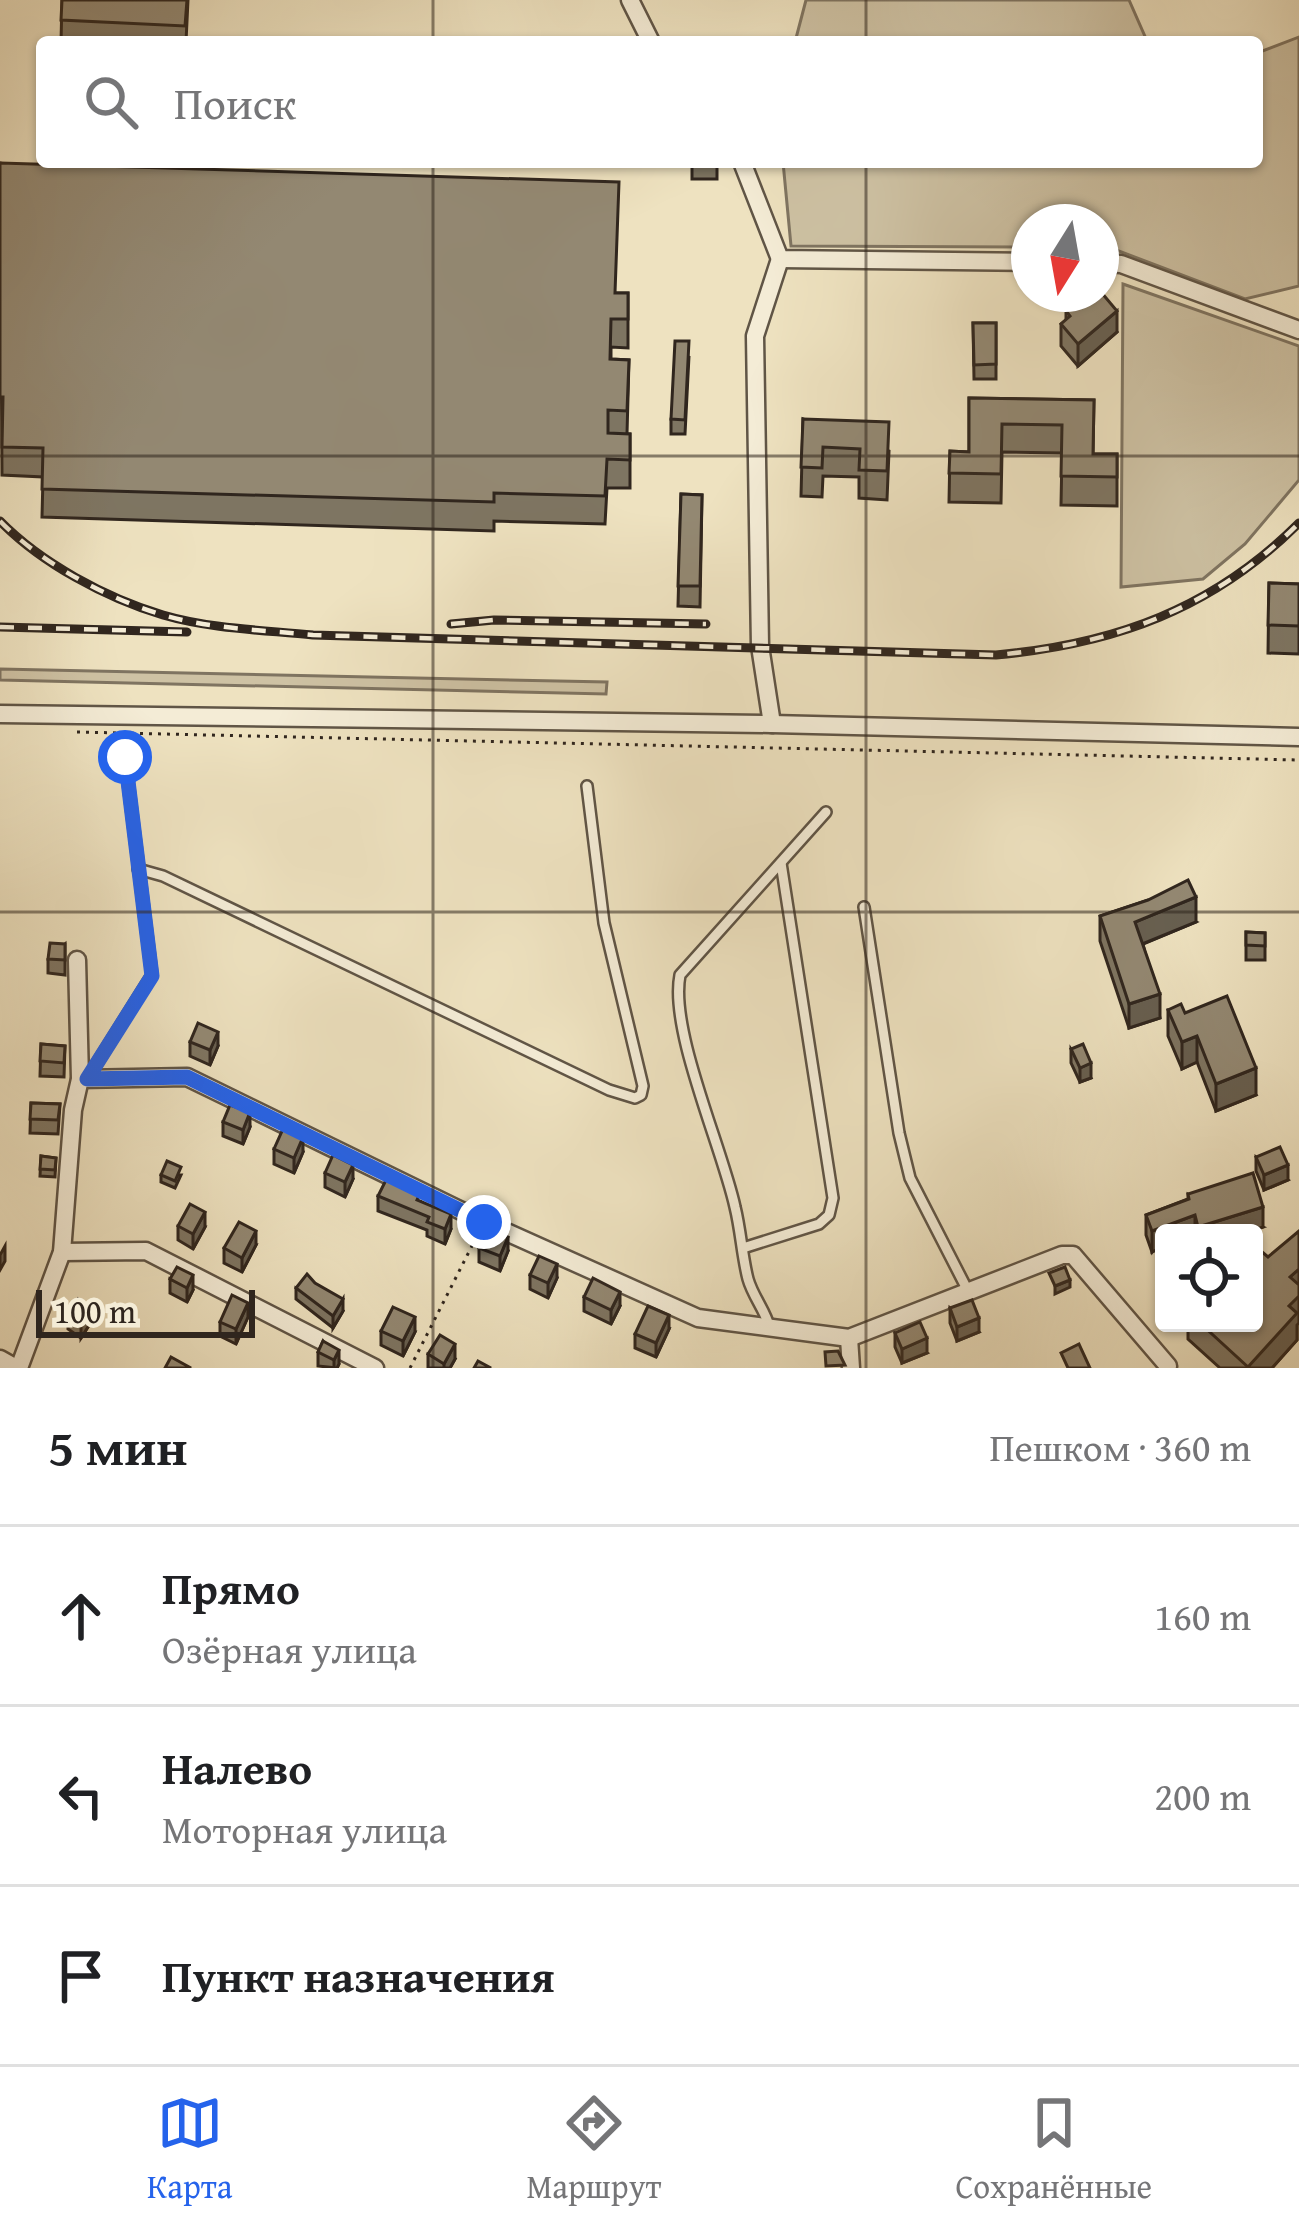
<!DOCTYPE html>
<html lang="ru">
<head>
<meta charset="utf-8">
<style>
  body { margin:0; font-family:"Gentium Book Plus",serif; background:#f2f2f2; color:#202124 }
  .controls { position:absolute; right:36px; bottom:36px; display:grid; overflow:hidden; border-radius:12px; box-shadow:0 3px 9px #0004 }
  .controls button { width:108px; height:108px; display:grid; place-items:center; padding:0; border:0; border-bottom:3px solid #e0e0e0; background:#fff; color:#202124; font:60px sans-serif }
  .compass { position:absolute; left:1011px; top:204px; width:108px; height:108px; border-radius:50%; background:#fff; box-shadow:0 3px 9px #0004; rotate:191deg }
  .scale { position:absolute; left:36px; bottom:30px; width:219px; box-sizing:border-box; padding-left:12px; border:6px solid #30261e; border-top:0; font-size:33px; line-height:42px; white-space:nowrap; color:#30261e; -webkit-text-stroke:9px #f4ecd6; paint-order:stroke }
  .stop { position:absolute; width:36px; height:36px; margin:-27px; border:9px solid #2563eb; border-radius:50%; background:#fff }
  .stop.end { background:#2563eb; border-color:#fff; box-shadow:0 3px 12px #0008 }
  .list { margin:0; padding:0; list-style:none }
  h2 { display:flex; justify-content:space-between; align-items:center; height:156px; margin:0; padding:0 48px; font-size:51px }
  h2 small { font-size:39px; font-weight:400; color:#757577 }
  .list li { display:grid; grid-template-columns:78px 1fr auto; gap:36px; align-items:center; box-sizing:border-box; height:180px; padding:0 48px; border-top:3px solid #e0e0e0 }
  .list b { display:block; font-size:45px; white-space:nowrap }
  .list p { margin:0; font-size:39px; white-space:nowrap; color:#757577 }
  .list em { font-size:39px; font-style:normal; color:#757577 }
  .icon { flex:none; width:66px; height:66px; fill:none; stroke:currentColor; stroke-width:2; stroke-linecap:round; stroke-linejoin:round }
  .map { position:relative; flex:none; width:1299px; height:1368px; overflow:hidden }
  .search { position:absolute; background:#fff; box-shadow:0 3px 9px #0004; left:36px; right:36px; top:36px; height:132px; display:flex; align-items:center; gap:30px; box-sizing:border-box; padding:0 42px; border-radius:12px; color:#757577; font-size:45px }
  .sheet { height:696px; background:#fff }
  nav { display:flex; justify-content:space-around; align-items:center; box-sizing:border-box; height:168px; border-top:3px solid #e0e0e0; background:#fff; font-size:33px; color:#757577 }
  nav a { display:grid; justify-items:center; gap:6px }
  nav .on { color:#2563eb }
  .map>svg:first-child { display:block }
</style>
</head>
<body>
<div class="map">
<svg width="1299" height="1368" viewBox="0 0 1299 1368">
  <rect width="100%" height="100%" fill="#eee2c0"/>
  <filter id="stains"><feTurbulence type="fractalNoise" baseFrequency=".00167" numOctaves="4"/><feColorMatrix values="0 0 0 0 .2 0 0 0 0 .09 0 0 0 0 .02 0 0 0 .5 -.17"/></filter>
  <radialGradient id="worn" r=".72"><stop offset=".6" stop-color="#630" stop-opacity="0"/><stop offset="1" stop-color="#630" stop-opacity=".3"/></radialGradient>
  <g fill="#cec2a4" stroke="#7f7461" stroke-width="3">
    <polygon points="806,0 1129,0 1147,41 795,42"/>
    <polygon points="1299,37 1299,286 1245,299 1111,248 1101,248 1101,222 1029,222 1029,247 791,246 783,162 1257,162 1257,53"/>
    <polygon points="1123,284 1299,346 1299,480 1245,544 1203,579 1121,587"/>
    <polygon points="0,669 607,682 606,694 0,680"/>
  </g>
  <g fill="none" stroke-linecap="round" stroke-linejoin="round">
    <defs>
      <g id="lane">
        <polyline points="138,869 163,876 609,1090 635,1098 641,1095 643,1086 604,923 587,786"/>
        <polyline points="864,907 899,1133 910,1178 968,1291"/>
        <polyline points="87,1079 152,975 125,757"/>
        <polyline points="743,1248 819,1224 829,1215 833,1198 781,863"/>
        <path d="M770,1329c-4,-18 -17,-32 -22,-50 -6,-23 -7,-48 -13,-72 -13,-60 -66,-177 -55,-232l146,-163"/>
      </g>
      <g id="street">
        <polyline points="630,0 651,42"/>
        <polyline points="742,162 780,259 1029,262"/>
        <polyline points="1101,263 1121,264 1299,330"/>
        <polyline points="0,714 772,724 1299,737"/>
        <polyline points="772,724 760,646 755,336 780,259"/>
        <polyline points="80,1079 187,1077 484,1222 698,1318 849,1338 1062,1255 1073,1255 1168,1366"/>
        <polyline points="62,1252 146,1251 375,1368"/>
        <polyline points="849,1338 851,1368"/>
        <polyline points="0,1359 16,1368"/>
        <polyline points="19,1368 62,1252 73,1110 80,1079 77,960"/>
      </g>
    </defs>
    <use href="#lane" stroke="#605546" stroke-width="14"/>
    <use href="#street" stroke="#605546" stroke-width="21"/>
    <g stroke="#30261e" stroke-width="3" stroke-dasharray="3 6" stroke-linecap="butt">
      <polyline points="77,732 1299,760"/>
      <polyline points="410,1368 477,1236"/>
    </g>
    <use href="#lane" stroke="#f4ecd6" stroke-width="9"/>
    <use href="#street" stroke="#f4ecd6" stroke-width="16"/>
    <defs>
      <g id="rail">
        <path d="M0,521c41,42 106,77 163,94 48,14 100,15 150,20l683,20c119,-11 217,-46 303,-132"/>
        <polyline points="451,624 494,620 706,624"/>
        <polyline points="0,627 187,632"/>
      </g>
    </defs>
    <use href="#rail" stroke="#30261e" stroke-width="9"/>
    <use href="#rail" stroke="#f4ecd6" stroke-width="4.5" stroke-dasharray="14" stroke-linecap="butt"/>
  </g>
  <g fill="#7e7562" stroke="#30261e" stroke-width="3">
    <polygon points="62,0 188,0 186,42 61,42"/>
    <rect x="692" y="162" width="25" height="17"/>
    <polygon points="0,163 616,293 628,293 628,348 611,347 611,359 629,360 627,434 630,434 630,488 607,488 605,524 494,521 494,531 42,517 43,477 2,475"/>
    <polygon points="1086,303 1117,332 1078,366 1061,346 1061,324 1066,320 1066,311"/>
    <polygon points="973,323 996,323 996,379 974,379"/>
    <polygon points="689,356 685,434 671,434 671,419"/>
    <polygon points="969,398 1094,400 1093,454 1117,454 1117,506 1061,505 1062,453 1002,452 1001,503 949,502 950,451 969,452"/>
    <polygon points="803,419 889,451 887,500 859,498 859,477 823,476 822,497 801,496"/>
    <polygon points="681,494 702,495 700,607 678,606"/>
    <polygon points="1269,583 1299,584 1299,654 1268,653"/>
    <polygon points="1148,900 1196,922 1143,944 1160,1018 1129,1028 1100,941 1100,916"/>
    <polygon points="1246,932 1265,933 1265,960 1246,960"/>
    <polygon points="65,944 65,975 48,973 48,959"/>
    <polygon points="1168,1010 1185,1013 1256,1095 1216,1111 1197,1062 1182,1069 1168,1036"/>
    <polygon points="190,1042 218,1046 210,1065 190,1056"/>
    <polygon points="41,1044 65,1046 64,1077 40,1076"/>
    <polygon points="1071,1049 1091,1078 1080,1082 1071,1063"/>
    <polygon points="31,1103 60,1104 58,1134 30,1133"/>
    <polygon points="223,1122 250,1127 243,1144 223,1136"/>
    <polygon points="274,1149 303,1152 294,1173 274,1164"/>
    <polygon points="41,1156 56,1158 55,1177 40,1176"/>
    <polygon points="1256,1157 1288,1180 1264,1190 1256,1171"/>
    <polygon points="325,1173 353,1179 345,1197 325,1187"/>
    <polygon points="161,1175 181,1175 175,1188 161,1182"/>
    <polygon points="1188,1194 1263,1227 1246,1233 1164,1233 1152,1252 1146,1235 1146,1215 1188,1199"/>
    <polygon points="378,1196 421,1202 451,1229 445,1244 427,1236 427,1230 378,1211"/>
    <polygon points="178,1226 205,1227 193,1249 178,1240"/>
    <polygon points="256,1245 242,1272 224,1263 224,1248"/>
    <polygon points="479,1248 508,1251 500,1271 479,1262"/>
    <polygon points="530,1275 557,1278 548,1298 530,1289"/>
    <polygon points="170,1279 193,1290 187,1302 170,1293"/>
    <polygon points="296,1288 343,1311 333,1328 296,1299"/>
    <polygon points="584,1297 620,1306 611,1324 584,1311"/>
    <polygon points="950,1308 979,1332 957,1341 950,1323"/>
    <polygon points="68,1315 91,1322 81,1338 68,1329"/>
    <polygon points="248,1317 236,1344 220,1336 220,1322"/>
    <polygon points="1188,1323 1297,1325 1297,1340 1272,1368 1220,1368 1188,1339"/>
    <polygon points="669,1329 656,1357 635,1348 635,1334"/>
    <polygon points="381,1331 415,1332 403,1356 381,1345"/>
    <polygon points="895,1333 927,1353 902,1363 895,1347"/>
    <polygon points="323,1341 339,1364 337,1368 318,1366 318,1352"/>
    <polygon points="428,1354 455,1359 450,1368 428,1368"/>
  </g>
  <g fill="#675f50" stroke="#30261e" stroke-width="3">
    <polygon points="1117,311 1117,332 1078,366 1078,344"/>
    <polygon points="1196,897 1196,922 1135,947 1135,922"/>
    <polygon points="1160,994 1160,1018 1129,1028 1129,1004"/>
    <polygon points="218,1032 218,1046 210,1065 210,1050"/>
    <polygon points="1197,1036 1197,1062 1182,1069 1182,1042"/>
    <polygon points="1091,1063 1091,1078 1080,1082 1080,1068"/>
    <polygon points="1256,1068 1256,1095 1216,1111 1216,1084"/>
    <polygon points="250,1112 250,1127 243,1144 243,1130"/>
    <polygon points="303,1137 303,1152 294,1173 294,1158"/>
    <polygon points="353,1165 353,1179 345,1197 345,1182"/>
    <polygon points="1288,1165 1288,1180 1264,1190 1264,1175"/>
    <polygon points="1263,1207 1263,1227 1246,1233 1198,1233 1198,1227"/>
    <polygon points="205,1212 205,1227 193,1249 193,1234"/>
    <polygon points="451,1214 451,1229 445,1244 445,1229"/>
    <polygon points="1195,1215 1195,1233 1164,1233 1164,1247 1152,1252 1152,1231"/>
    <polygon points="256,1231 256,1245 242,1272 242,1258"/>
    <polygon points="508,1237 508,1251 500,1271 500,1256"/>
    <polygon points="5,1246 5,1261 0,1270 0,1255"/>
    <polygon points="557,1264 557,1278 548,1298 548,1283"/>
    <polygon points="1299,1269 1299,1323 1297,1325 1297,1340 1272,1368 1248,1368 1290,1277"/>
    <polygon points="193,1275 193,1290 187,1302 187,1288"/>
    <polygon points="1070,1280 1070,1287 1055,1294 1055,1286"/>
    <polygon points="620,1292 620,1306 611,1324 611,1310"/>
    <polygon points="343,1299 343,1311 333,1328 333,1316"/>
    <polygon points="248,1303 248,1317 236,1344 236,1329"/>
    <polygon points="91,1308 91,1322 81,1338 81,1323"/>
    <polygon points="669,1315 669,1329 656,1357 656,1343"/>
    <polygon points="415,1317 415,1332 403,1356 403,1341"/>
    <polygon points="979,1318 979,1332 957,1341 957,1327"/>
    <polygon points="927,1338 927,1353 902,1363 902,1349"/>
    <polygon points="455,1344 455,1359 450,1368 444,1368 444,1364"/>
    <polygon points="339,1350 339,1364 337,1368 334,1368 334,1360"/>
  </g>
  <g fill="#938872" stroke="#30261e" stroke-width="3">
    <polygon points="62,0 187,0 185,26 61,20"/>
    <rect x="692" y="162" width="25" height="3"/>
    <polygon points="0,163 619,182 615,293 628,293 628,319 611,319 610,359 629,360 627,411 608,410 608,433 630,434 630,460 607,459 605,496 494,493 494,502 42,489 43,448 2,447 3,397 0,397"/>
    <polygon points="1101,292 1117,311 1078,344 1061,324 1070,316 1066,311 1082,297 1086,303 1096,294"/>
    <polygon points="973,323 996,323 996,364 974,365"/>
    <polygon points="675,341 689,341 685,420 671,419"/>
    <polygon points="969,398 1094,400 1093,454 1117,454 1117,477 1061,476 1062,425 1002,424 1001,474 949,473 950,451 969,452"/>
    <polygon points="803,419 889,422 887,471 859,470 860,449 823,447 822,468 801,467"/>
    <polygon points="681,494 702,495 700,586 678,586"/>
    <polygon points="1269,583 1299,584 1299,626 1268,625"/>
    <polygon points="1188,880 1196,897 1135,922 1160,994 1129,1004 1100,916 1148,900"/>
    <polygon points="1246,932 1265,933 1265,946 1246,945"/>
    <polygon points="50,943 65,944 65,960 48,959"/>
    <polygon points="1227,996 1256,1068 1216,1084 1197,1036 1182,1042 1168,1010 1181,1004 1185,1013"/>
    <polygon points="198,1023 218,1032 210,1050 190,1042"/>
    <polygon points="41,1044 65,1046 64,1063 40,1061"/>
    <polygon points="1083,1044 1091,1063 1080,1068 1071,1049"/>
    <polygon points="31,1103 60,1104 58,1120 30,1119"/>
    <polygon points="230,1105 250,1112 243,1130 223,1122"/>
    <polygon points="283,1129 303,1137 294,1158 274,1149"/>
    <polygon points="1280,1147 1288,1165 1264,1175 1256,1157"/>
    <polygon points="333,1155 353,1165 345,1182 325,1173"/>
    <polygon points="41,1156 56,1158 55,1170 40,1169"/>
    <polygon points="167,1161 181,1167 175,1181 161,1175"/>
    <polygon points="1253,1173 1263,1207 1198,1227 1195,1215 1152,1231 1146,1215 1189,1199 1188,1194"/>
    <polygon points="388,1176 421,1191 417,1200 451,1214 445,1229 427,1222 429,1217 378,1196"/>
    <polygon points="190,1204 205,1212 193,1234 178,1226"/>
    <polygon points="239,1222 256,1231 242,1258 224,1248"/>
    <polygon points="487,1228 508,1237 500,1256 479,1248"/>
    <polygon points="1299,1231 1299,1269 1290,1277 1299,1285 1299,1296 1289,1306 1297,1313 1248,1367 1200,1323 1254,1323 1254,1245 1268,1257"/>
    <polygon points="539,1256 557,1264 548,1283 530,1275"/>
    <polygon points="177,1267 193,1275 187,1288 170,1279"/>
    <polygon points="1065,1267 1070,1280 1055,1286 1049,1273"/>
    <polygon points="307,1274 315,1283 343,1299 333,1316 296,1288"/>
    <polygon points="593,1278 620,1292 611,1310 584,1297"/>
    <polygon points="232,1295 248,1303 236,1329 220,1322"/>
    <polygon points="78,1299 91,1308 81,1323 68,1315"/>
    <polygon points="972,1300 979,1318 957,1327 950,1308"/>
    <polygon points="648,1306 669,1315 656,1343 635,1334"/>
    <polygon points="393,1307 415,1317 403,1341 381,1331"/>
    <polygon points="920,1322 927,1338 902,1349 895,1333"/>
    <polygon points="440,1335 455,1344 444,1364 428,1354"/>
    <polygon points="323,1341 339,1350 334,1360 318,1352"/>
    <polygon points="1079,1344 1090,1368 1068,1368 1061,1353"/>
    <polygon points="838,1351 845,1365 826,1366 825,1352"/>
    <polygon points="171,1357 191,1368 165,1368"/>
    <polygon points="478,1361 491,1368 474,1368"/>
  </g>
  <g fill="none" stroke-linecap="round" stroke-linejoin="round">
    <polyline stroke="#2563eb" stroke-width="15" points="125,757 152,976 87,1079 187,1077 484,1222"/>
  </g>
  <path fill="none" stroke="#30261e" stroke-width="3" stroke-opacity="0.55" d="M433,0v42M866,0v42M433,162v1206M866,162v1206M0,456h1299M0,912h1299"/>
  <rect width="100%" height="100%" filter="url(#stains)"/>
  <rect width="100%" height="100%" fill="url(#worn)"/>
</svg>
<div class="controls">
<button><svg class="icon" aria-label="locate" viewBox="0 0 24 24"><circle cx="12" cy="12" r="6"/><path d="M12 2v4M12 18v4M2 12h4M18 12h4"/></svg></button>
</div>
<svg class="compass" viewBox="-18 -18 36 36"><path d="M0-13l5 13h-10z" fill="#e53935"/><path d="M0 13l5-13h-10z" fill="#757577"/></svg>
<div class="scale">100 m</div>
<div class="stop" style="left:125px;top:757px"></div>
<div class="stop end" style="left:484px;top:1222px"></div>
<div class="search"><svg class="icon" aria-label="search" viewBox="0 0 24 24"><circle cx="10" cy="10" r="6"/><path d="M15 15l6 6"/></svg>Поиск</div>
</div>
<section class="sheet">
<h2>5 мин<small>Пешком · 360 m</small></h2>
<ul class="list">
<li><svg class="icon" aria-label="ahead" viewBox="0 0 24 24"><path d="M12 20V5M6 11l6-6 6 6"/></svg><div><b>Прямо</b><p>Озёрная улица</p></div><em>160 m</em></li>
<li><svg class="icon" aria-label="left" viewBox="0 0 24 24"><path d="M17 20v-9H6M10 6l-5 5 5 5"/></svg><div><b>Налево</b><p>Моторная улица</p></div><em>200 m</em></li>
<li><svg class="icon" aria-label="arrive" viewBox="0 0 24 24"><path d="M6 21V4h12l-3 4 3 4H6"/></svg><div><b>Пункт назначения</b></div></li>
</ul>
</section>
<nav>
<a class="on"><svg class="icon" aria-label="map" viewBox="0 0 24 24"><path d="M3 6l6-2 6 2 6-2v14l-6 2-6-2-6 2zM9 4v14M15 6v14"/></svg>Карта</a>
<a><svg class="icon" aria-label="directions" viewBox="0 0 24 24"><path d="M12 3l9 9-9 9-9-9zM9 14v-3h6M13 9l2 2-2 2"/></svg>Маршрут</a>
<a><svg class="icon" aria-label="saved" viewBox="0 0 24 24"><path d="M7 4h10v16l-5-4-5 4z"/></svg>Сохранённые</a>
</nav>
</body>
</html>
